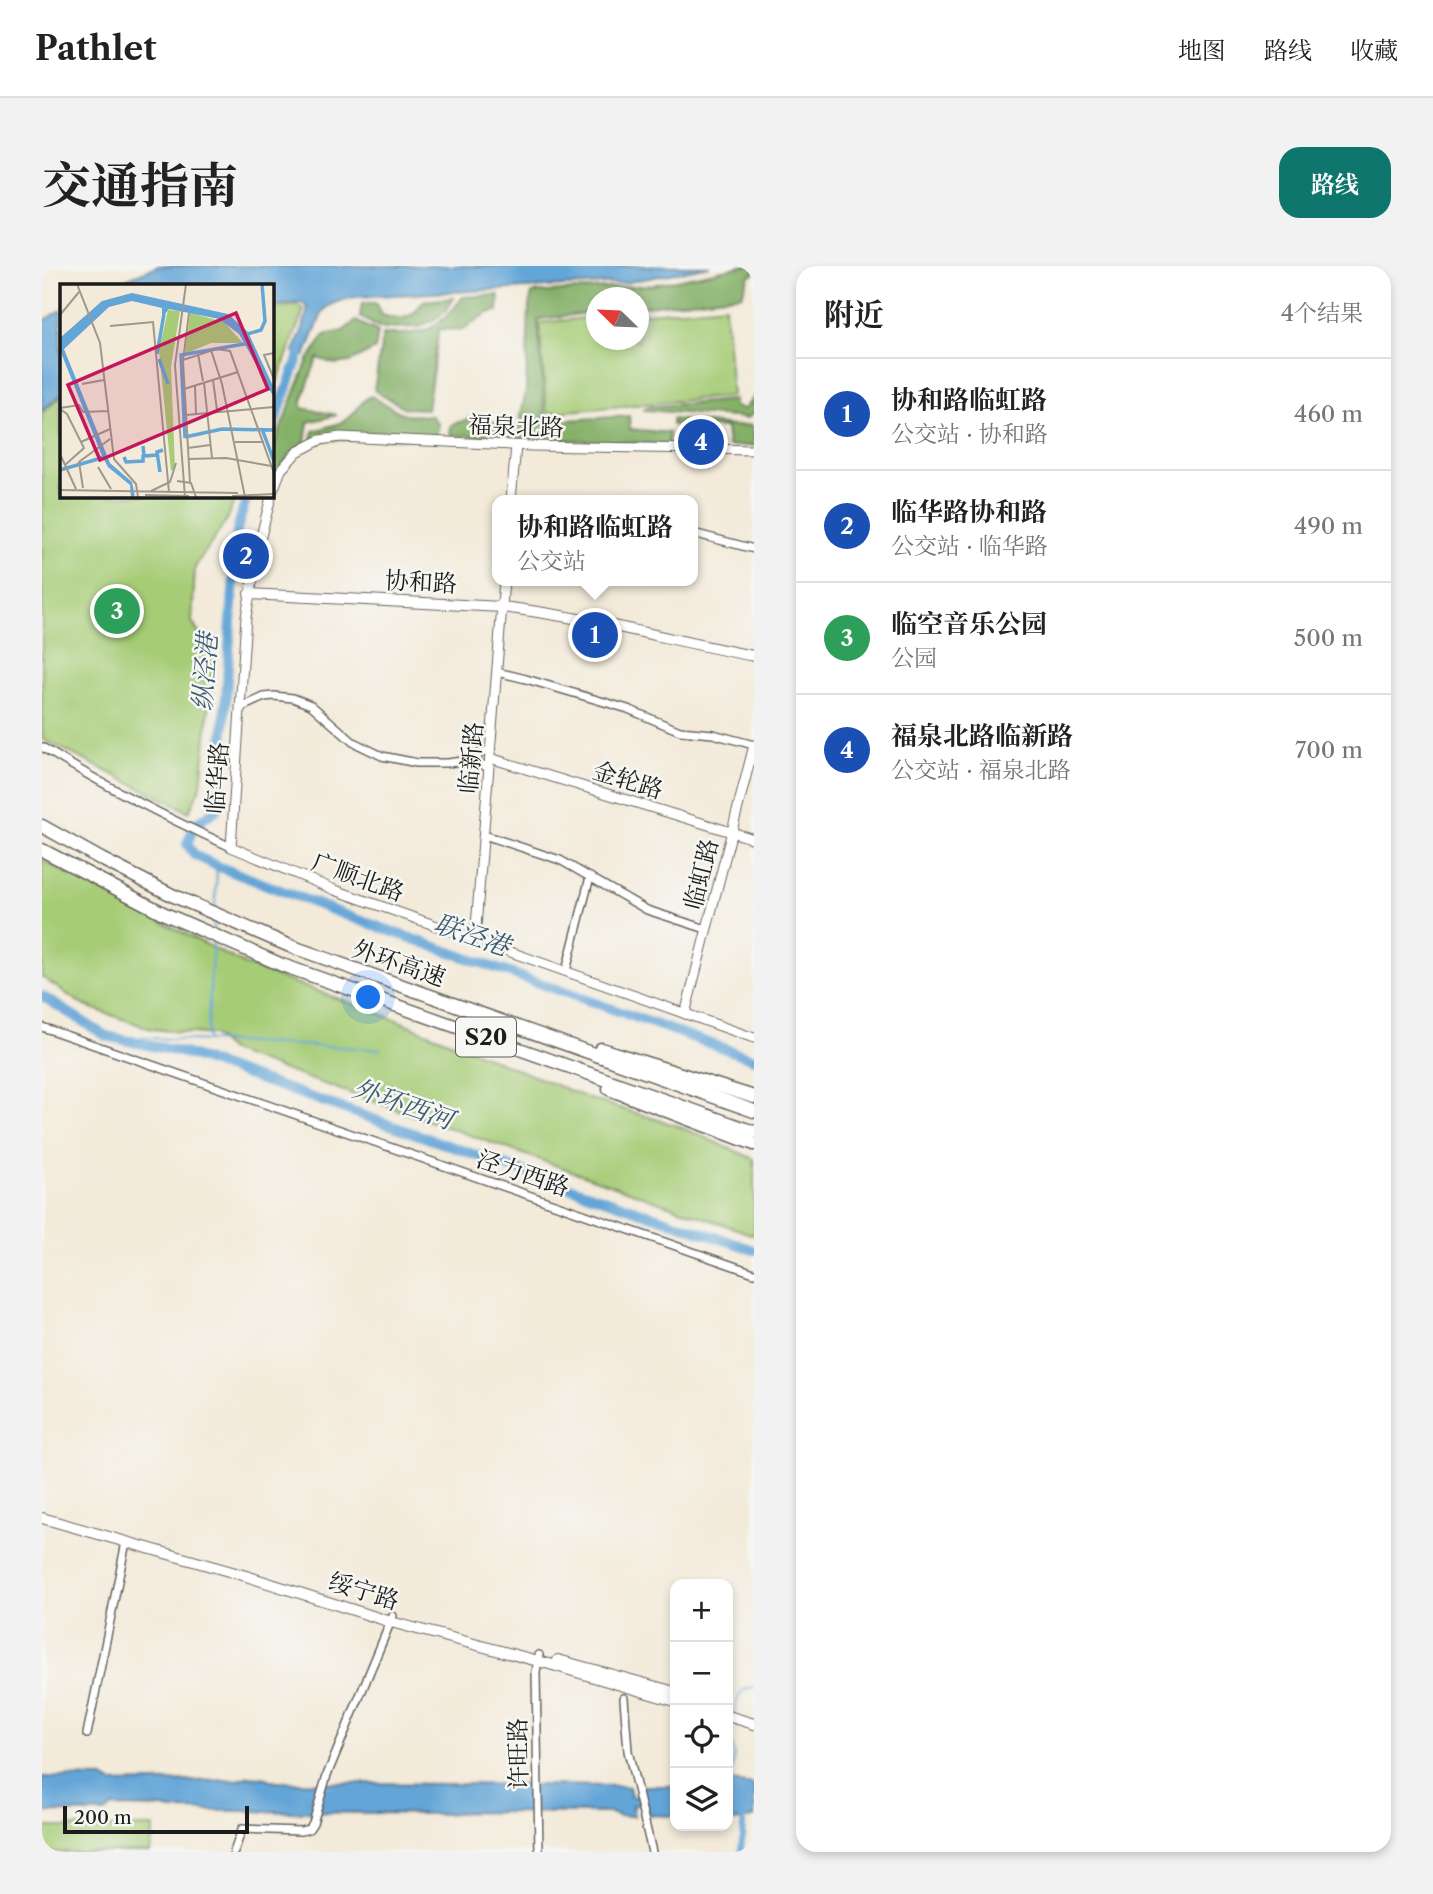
<!DOCTYPE html>
<html lang="zh">
<head>
<meta charset="utf-8">
<style>
  body { margin:0; font-family:"Libre Caslon Text","Noto Serif SC",serif; background:#f2f2f2; color:#222 }
  .controls { position:absolute; right:21px; bottom:21px; display:grid; overflow:hidden; border-radius:14px; box-shadow:0 4px 10px #0003 }
  .controls button { width:63px; height:63px; display:grid; place-items:center; padding:0; border:0; border-bottom:2px solid #e0e0e0; background:#fff; color:#222; font:35px sans-serif }
  .compass { position:absolute; left:544px; top:21px; width:63px; height:63px; border-radius:50%; background:#fff; box-shadow:0 4px 10px #0003; rotate:293deg }
  .scale { position:absolute; left:21px; bottom:18px; width:186px; box-sizing:border-box; padding-left:7px; border:4px solid #1c1c1c; border-top:0; font-size:19px; line-height:24px; white-space:nowrap; color:#1c1c1c; -webkit-text-stroke:5px #f6f6f2; paint-order:stroke }
  .you { position:absolute; left:327px; top:732px; width:24px; height:24px; margin:-18px; border:5px solid #fff; border-radius:50%; background:#1a73e8; box-shadow:0 0 0 10px #1a73e833 }
  .badge { display:grid; place-items:center; width:46px; height:46px; border-radius:50%; background:#0f766e; color:#fff; font-size:23px; font-weight:700 }
  .pin { position:absolute; translate:-50% -50%; border:4px solid #fff; box-shadow:0 2px 7px #0006 }
  .popup { position:absolute; left:450px; top:229px; width:206px; height:91px; box-sizing:border-box; display:grid; place-content:center; border-radius:14px; background:#fff; filter:drop-shadow(0 2px 5px #0005); font-size:23px; white-space:nowrap; color:#767676 }
  .popup b { font-size:26px; color:#222 }
  .popup::after { content:''; position:absolute; left:50%; top:100%; margin-left:-14px; border:14px solid transparent; border-top-color:#fff }
  .list { margin:0; padding:0; list-style:none }
  h2 { display:flex; justify-content:space-between; align-items:center; height:91px; margin:0; padding:0 28px; font-size:30px }
  h2 small { font-size:23px; font-weight:400; color:#767676 }
  .list li { display:grid; grid-template-columns:46px 1fr auto; gap:21px; align-items:center; box-sizing:border-box; height:112px; padding:0 28px; border-top:2px solid #e0e0e0 }
  .list b { display:block; font-size:26px; white-space:nowrap }
  .list p { margin:0; font-size:23px; white-space:nowrap; color:#767676 }
  .list em { font-size:23px; font-style:normal; color:#767676 }
  .icon { flex:none; width:38px; height:38px; fill:none; stroke:currentColor; stroke-width:2; stroke-linecap:round; stroke-linejoin:round }
  .map { position:relative; flex:none; width:712px; height:1586px; overflow:hidden; border-radius:21px }
  header { display:flex; align-items:center; gap:42px; box-sizing:border-box; height:98px; padding:0 35px; background:#fff; border-bottom:2px solid #e0e0e0 }
  header strong { font-size:33px }
  nav { display:flex; gap:38px; margin-inline-start:auto; font-size:24px }
  .intro { display:flex; align-items:center; justify-content:space-between; box-sizing:border-box; height:168px; padding:0 42px }
  h1 { margin:0; font-size:49px }
  .button { padding:18px 32px; border-radius:21px; background:#0f766e; color:#fff; font-size:24px; font-weight:700 }
  main { display:flex; gap:42px; padding:0 42px }
  aside { flex:1; background:#fff; border-radius:21px; box-shadow:0 4px 10px #0003 }
  .map>svg:first-child { display:block }
</style>
</head>
<body>
<header>
<strong>Pathlet</strong>
<nav><a>地图</a><a>路线</a><a>收藏</a></nav>
</header>
<div class="intro"><h1>交通指南</h1><a class="button">路线</a></div>
<main>
<div class="map">
<svg width="712" height="1586" viewBox="0 0 712 1586">
  <rect width="100%" height="100%" fill="#f6f6f2"/>
  <filter id="ink" filterUnits="userSpaceOnUse"><feTurbulence type="fractalNoise" baseFrequency=".0143" numOctaves="2"/><feDisplacementMap in="SourceGraphic" scale="14" xChannelSelector="R" yChannelSelector="G"/><feConvolveMatrix kernelMatrix="1 2 1 2 8 2 1 2 1" color-interpolation-filters="sRGB"/></filter>
  <filter id="wash" filterUnits="userSpaceOnUse"><feTurbulence type="fractalNoise" baseFrequency=".00686" numOctaves="4" result="noise"/><feDisplacementMap in="SourceGraphic" scale="28" xChannelSelector="R" yChannelSelector="G"/><feGaussianBlur stdDeviation="1.57" result="paint"/><feColorMatrix in="noise" values="0 0 0 0 0 0 0 0 0 0 0 0 0 0 0 0 0 1.4 0 .05"/><feComposite in="paint" operator="in"/></filter>
  <g filter="url(#wash)">
    <rect width="100%" height="100%" fill="#f3ead9"/>
    <g fill="#a6cc76" stroke="#617449" stroke-width="2">
      <polygon points="253,39 262,43 229,133 229,43"/>
      <polygon points="683,40 690,130 505,147 497,57 554,51 554,74 596,74 597,48"/>
      <polygon points="19,130 19,229 194,229 186,252 153,301 150,356 172,393 159,519 147,546 0,473 0,147"/>
      <polygon points="0,594 206,700 352,753 548,833 636,860 712,893 712,969 188,785 171,769 109,763 41,739 0,711"/>
      <polygon points="0,1561 112,1561 108,1586 0,1586"/>
    </g>
    <g fill="#84b067" stroke="#506642" stroke-width="2">
      <polygon points="700,0 712,0 712,8 707,9 700,29 597,41 596,32 554,32 554,46 498,53 496,55 503,152 478,153 484,125 487,40 490,27 610,19"/>
      <path d="M457,29l-1,16 -10,2 -26,17 -23,-1 -12,80 -22,-1 -31,-18 9,-56c11,0 24,1 35,-2 19,-3 33,-20 45,-35z"/>
      <path d="M412,32l-8,13 -14,10 -13,6 -39,1 -20,-11 2,-14h13l7,12c19,6 31,5 41,-14z"/>
      <path d="M314,55l22,11 -3,17 -25,13 -15,2 -18,-6 -15,43v7l35,7 -29,7 -3,21c-21,14 -25,23 -34,46v-36l37,-93 17,-25 18,-4z"/>
      <path d="M329,130l34,19 27,1 7,9 -3,11 -4,2 -120,2 1,-9c13,-4 28,-6 38,-15 8,-7 10,-16 20,-20z"/>
      <polygon points="711,131 712,147 705,152 602,144 605,141 692,134 692,141 703,143"/>
      <polygon points="587,150 588,163 627,167 626,178 473,172 478,157"/>
      <polygon points="429,152 459,158 461,172 408,169 409,159"/>
      <polygon points="630,153 691,160 709,159 712,168 712,180 686,180 684,162 630,159"/>
    </g>
    <g fill="#63a5d7" stroke="#40607a" stroke-width="2">
      <path d="M116,0h552l-86,17 -269,14c-12,3 -23,5 -32,14l-18,45 -11,-4 9,-24 5,-20 -4,-4 -4,-1 -29,3v-21h-160z"/>
      <polygon points="19,44 19,128 0,145 0,56"/>
      <polygon points="207,1510 225,1512 229,1515 235,1516 576,1520 587,1521 589,1531 601,1530 601,1520 633,1520 633,1550 607,1549 603,1538 590,1539 592,1550 578,1550 568,1547 430,1546 396,1548 129,1544 121,1542 71,1541 63,1547 0,1546 0,1511 61,1512 70,1517 196,1514"/>
      <polygon points="686,1516 712,1519 712,1552 686,1556"/>
    </g>
    <g fill="none" stroke-linecap="round" stroke-linejoin="round">
      <g stroke="#63a5d7" stroke-width="2">
        <polyline points="173,640 175,600"/>
        <polyline points="171,664 172,652"/>
        <polyline points="64,770 338,783"/>
        <polyline points="165,773 171,673"/>
        <path d="M692,1448c3,-13 4,-26 20,-27"/>
        <path d="M688,1516c2,-9 5,-20 3,-30 -3,-12 -4,-17 -1,-29"/>
      </g>
      <polyline stroke="#63a5d7" stroke-width="6" points="699,1586 702,1547"/>
      <g stroke="#63a5d7" stroke-width="10">
        <polyline points="229,166 262,76"/>
        <polyline points="205,229 195,264 177,537 174,544 153,558 145,578 152,589 175,600 306,650 712,793"/>
        <polyline points="0,730 64,770 142,787 471,902 712,984"/>
      </g>
    </g>
  </g>
  <g filter="url(#ink)">
    <g fill="none" stroke-linecap="round" stroke-linejoin="round">
      <defs>
        <g id="minor">
          <polyline points="651,267 712,283"/>
          <polyline points="455,406 484,413 586,443 638,465 671,468 712,479"/>
          <polyline points="198,442 222,431 232,430 251,432 269,439 311,476 340,490 375,497 406,497 434,493"/>
          <path d="M0,481c60,38 125,71 189,100"/>
          <polyline points="447,502 438,498 434,493 438,487 449,484"/>
          <polyline points="442,569 518,594 605,644 664,663"/>
          <polyline points="524,705 548,611"/>
          <polyline points="0,761 712,1007"/>
          <polyline points="582,1432 586,1485 610,1586"/>
          <polyline points="45,1468 84,1276"/>
          <polyline points="192,1586 200,1563 259,1565 267,1563 271,1557 285,1509 351,1350"/>
          <polyline points="497,1586 494,1406 497,1389"/>
        </g>
        <g id="tertiary">
          <polyline points="712,184 490,180 298,171 278,174 255,186 239,204 230,227 217,278 204,351 189,581 293,624 712,772"/>
          <polyline points="469,234 474,180"/>
          <polyline points="448,492 712,573"/>
          <polyline points="433,673 462,315"/>
          <polyline points="643,748 712,479"/>
        </g>
        <g id="secondary">
          <path d="M207,328l253,13c85,10 168,33 252,49"/>
          <polyline points="0,1252 204,1310 349,1356 511,1399 633,1435"/>
          <polyline points="516,1394 633,1426"/>
          <polyline points="686,1450 712,1458"/>
        </g>
        <g id="motorway">
          <polyline points="0,560 59,593 132,630 248,680 712,845"/>
          <polyline points="0,584 123,648 240,699 712,866"/>
          <polyline points="559,783 712,831"/>
          <polyline points="567,823 712,878"/>
        </g>
      </defs>
      <use href="#minor" stroke="#67645e" stroke-width="10"/>
      <use href="#tertiary" stroke="#67645e" stroke-width="11"/>
      <use href="#secondary" stroke="#67645e" stroke-width="12"/>
      <use href="#motorway" stroke="#67645e" stroke-width="15"/>
      <use href="#minor" stroke="#fff" stroke-width="7"/>
      <use href="#tertiary" stroke="#fff" stroke-width="9"/>
      <use href="#secondary" stroke="#fff" stroke-width="10"/>
      <use href="#motorway" stroke="#fff" stroke-width="12"/>
    </g>
  </g>
  <g text-anchor="middle" dominant-baseline="central" stroke-width="5" stroke-linejoin="round" paint-order="stroke">
    <rect fill="#f6f6f2" stroke="#5d5d5c" stroke-width="2" x="414" y="751.5" width="60" height="39" rx="5"/>
    <g font-size="23" font-weight="bold" fill="#1c1c1c">
      <text x="444" y="771">S20</text>
    </g>
    <g font-size="24" fill="#1c1c1c" stroke="#f6f6f2">
      <text transform="translate(474 160) rotate(2)">福泉北路</text>
      <text transform="translate(379 316) rotate(3)">协和路</text>
      <text transform="translate(429 492) rotate(-85)">临新路</text>
      <text transform="translate(175 512) rotate(-86)">临华路</text>
      <text transform="translate(586 514) rotate(17)">金轮路</text>
      <text transform="translate(659 608) rotate(-76)">临虹路</text>
      <text transform="translate(316 611) rotate(20)">广顺北路</text>
      <text transform="translate(357 697) rotate(19)">外环高速</text>
      <text transform="translate(481 907) rotate(19)">泾力西路</text>
      <text transform="translate(322 1325) rotate(17)">绥宁路</text>
      <text transform="translate(476 1488) rotate(-91)">许旺路</text>
    </g>
    <g font-size="26" font-style="italic" fill="#3c5a70" stroke="#f6f6f2">
      <text transform="translate(163 406) rotate(-86)">纵泾港</text>
      <text transform="translate(430 669) rotate(19)">联泾港</text>
      <text transform="translate(361 838) rotate(19)">外环西河</text>
    </g>
  </g>
  <g transform="translate(18 18)">
    <rect width="214" height="214" fill="#f3ead9"/>
    <path d="M108,26l12,1 -9,56 4,101 -4,3 -12,-120zM130,29l34,9 19,21h-32l-26,11z" fill="#a6cc76"/>
    <path d="M72,9l96,21 20,18 25,54v10l-27,-50 -8,-1 6,-2 -5,-9 -20,-15 -50,-10 -7,9v-10l-30,-7 -23,6 -45,42 46,114 22,19 3,15h-4l-1,-12 -22,-18 -6,-11 -42,-106v-12l42,-37z" fill="#63a5d7"/>
    <path fill="none" stroke="#63a5d7" stroke-width="3.5" d="M184,51l17,-5 4,-9 -3,-37M97,70l7,-40M99,75l9,25M202,145l12,32M125,153l37,-8 52,1M125,154l-4,-83 63,-11M83,162l1,10 13,-1M64,173l2,5 17,-1v-6M0,186l45,-13M100,188l-3,-20 6,-2"/>
    <path fill="none" stroke="#9d988d" stroke-width="2" d="M17,0l23,59 14,116 22,25 2,13M129,29l-6,48 7,122M0,31l19,-23M50,42l43,-4 16,170M151,66l11,34 23,113M214,69l-10,2 10,24M138,70l5,27M123,76l33,-11 14,2 44,122M153,96l4,30M144,99l8,75M22,100l22,-4M135,102l1,28M124,105l54,-17M0,124l19,-3 4,7 25,-1M0,125l7,5 17,34 -19,17M126,131l88,-8M21,158l29,-13M175,158h29M128,164l22,-3M0,170l16,35M128,175l38,-1 45,8M38,183l13,22M117,197l14,2 5,14M23,204l-4,-26 31,-23M0,206l178,3M91,207l19,-9 6,-19M85,211l44,1M172,212l42,-2M125,213l-10,-132 11,-81"/>
    <path fill="#c2185b" fill-opacity="0.15" stroke="#c2185b" stroke-width="3.5" d="M176,29l32,76 -168,71 -32,-75z"/>
    <rect width="214" height="214" fill="none" stroke="#1c1c1c" stroke-width="3.5"/>
  </g>
</svg>
<div class="controls">
<button>+</button>
<button>−</button>
<button><svg class="icon" aria-label="locate" viewBox="0 0 24 24"><circle cx="12" cy="12" r="6"/><path d="M12 2v4M12 18v4M2 12h4M18 12h4"/></svg></button>
<button><svg class="icon" aria-label="layers" viewBox="0 0 24 24"><path d="M12 4l9 5-9 5-9-5zM3 14l9 5 9-5"/></svg></button>
</div>
<svg class="compass" viewBox="-18 -18 36 36"><path d="M0-13l5 13h-10z" fill="#e53935"/><path d="M0 13l5-13h-10z" fill="#767676"/></svg>
<div class="scale">200 m</div>
<div class="you"></div>
<div class="pin badge" style="left:553px;top:369px;background:#1a4fb4">1</div>
<div class="popup"><b>协和路临虹路</b>公交站</div>
<div class="pin badge" style="left:204px;top:290px;background:#1a4fb4">2</div>
<div class="pin badge" style="left:75px;top:345px;background:#2e9e5b">3</div>
<div class="pin badge" style="left:659px;top:176px;background:#1a4fb4">4</div>
</div>
<aside>
<h2>附近<small>4个结果</small></h2>
<ul class="list">
<li><span class="badge" style="background:#1a4fb4">1</span><div><b>协和路临虹路</b><p>公交站 · 协和路</p></div><em>460 m</em></li>
<li><span class="badge" style="background:#1a4fb4">2</span><div><b>临华路协和路</b><p>公交站 · 临华路</p></div><em>490 m</em></li>
<li><span class="badge" style="background:#2e9e5b">3</span><div><b>临空音乐公园</b><p>公园</p></div><em>500 m</em></li>
<li><span class="badge" style="background:#1a4fb4">4</span><div><b>福泉北路临新路</b><p>公交站 · 福泉北路</p></div><em>700 m</em></li>
</ul>
</aside>
</main>
</body>
</html>
